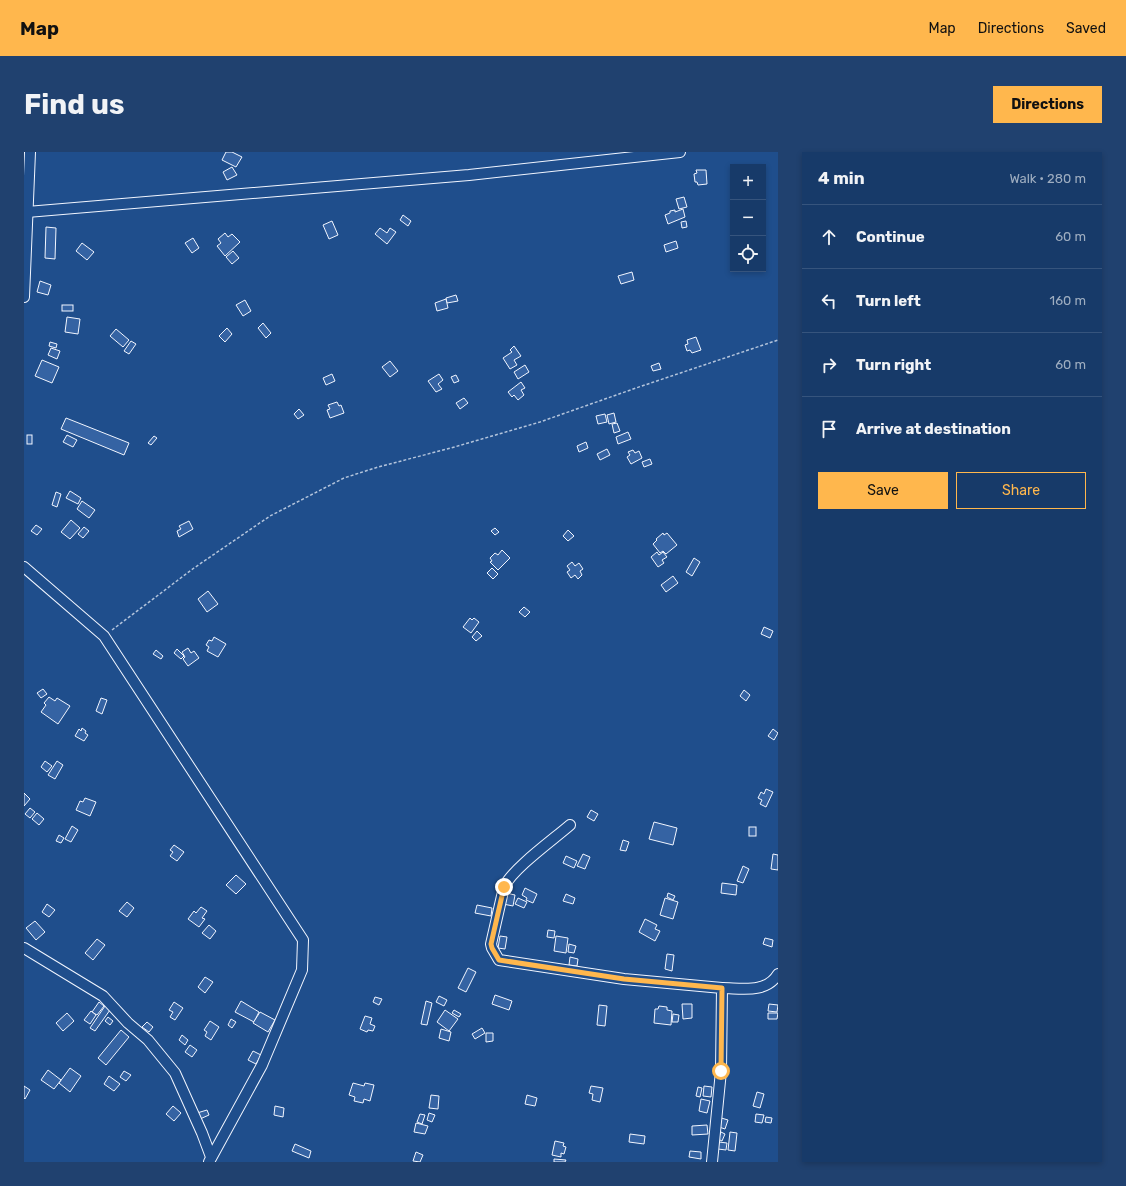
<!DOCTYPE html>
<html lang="en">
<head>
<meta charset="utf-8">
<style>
  body { margin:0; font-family:Rubik,sans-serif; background:#20416f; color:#f1f3f6 }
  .controls { position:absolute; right:12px; top:12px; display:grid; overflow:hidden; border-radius:0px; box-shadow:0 2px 6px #0003 }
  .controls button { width:36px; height:36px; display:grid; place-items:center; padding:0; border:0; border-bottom:1px solid #36547d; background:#173a69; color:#f1f3f6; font:20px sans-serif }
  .stop { position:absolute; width:12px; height:12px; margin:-9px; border:3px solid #ffb74d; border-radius:50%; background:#fff }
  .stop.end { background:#ffb74d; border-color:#fff; box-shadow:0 1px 4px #0008 }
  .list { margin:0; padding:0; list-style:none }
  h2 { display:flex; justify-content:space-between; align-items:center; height:52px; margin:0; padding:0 16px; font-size:17px }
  h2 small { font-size:13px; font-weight:400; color:#9eadc0 }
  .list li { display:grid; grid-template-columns:26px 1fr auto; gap:12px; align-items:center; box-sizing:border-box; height:64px; padding:0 16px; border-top:1px solid #36547d }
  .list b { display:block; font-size:15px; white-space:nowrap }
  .list em { font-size:13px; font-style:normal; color:#9eadc0 }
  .actions { display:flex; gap:8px; padding:12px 16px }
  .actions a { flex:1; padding:9px 0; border:1px solid #ffb74d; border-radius:0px; text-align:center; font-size:14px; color:#ffb74d }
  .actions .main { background:#ffb74d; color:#111 }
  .icon { flex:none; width:22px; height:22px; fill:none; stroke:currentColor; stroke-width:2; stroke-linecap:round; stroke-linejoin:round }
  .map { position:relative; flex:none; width:754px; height:1010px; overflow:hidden; border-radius:0px }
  header { display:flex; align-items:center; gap:24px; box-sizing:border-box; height:56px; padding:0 20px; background:#ffb74d; color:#111 }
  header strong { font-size:19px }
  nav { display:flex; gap:22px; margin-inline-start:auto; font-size:14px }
  .intro { display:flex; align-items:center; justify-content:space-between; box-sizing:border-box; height:96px; padding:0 24px }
  h1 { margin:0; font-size:28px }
  .button { padding:10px 18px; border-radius:0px; background:#ffb74d; color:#111; font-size:14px; font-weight:700 }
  main { display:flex; gap:24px; padding:0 24px }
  aside { flex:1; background:#173a69; border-radius:0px; box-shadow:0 2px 6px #0003 }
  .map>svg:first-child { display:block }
</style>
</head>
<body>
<header>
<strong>Map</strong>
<nav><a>Map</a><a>Directions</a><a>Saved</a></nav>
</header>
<div class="intro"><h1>Find us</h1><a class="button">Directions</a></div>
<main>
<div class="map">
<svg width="754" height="1010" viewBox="0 0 754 1010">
  <rect width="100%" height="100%" fill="#1f4e8c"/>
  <g fill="#3563a3" stroke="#f2f6ff">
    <polygon points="202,0 208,0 218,5 212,15 198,8"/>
    <polygon points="208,15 213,23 203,28 199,20"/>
    <polygon points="672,18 682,18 683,32 674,33 673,30 671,30 670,22 673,21"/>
    <polygon points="660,45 663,55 655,57 652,47"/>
    <polygon points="659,57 661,65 644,72 641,63 646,61 646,59 651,58 651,60"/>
    <polygon points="379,63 387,69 384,74 376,68"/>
    <polygon points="308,69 314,83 305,87 299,73"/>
    <polygon points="662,69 663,75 658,76 657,70"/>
    <polygon points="22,75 32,76 31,107 21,106"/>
    <polygon points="356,76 363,81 366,76 372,80 363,92 351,82"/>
    <polygon points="201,81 204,85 208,82 216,90 201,104 193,94 197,91 194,87"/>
    <polygon points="169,86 175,96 168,101 161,91"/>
    <polygon points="652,89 654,96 642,100 640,93"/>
    <polygon points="58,91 70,100 63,108 52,99"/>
    <polygon points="209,99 215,106 208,112 202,105"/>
    <polygon points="608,120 610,128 597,132 594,124"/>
    <polygon points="16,129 27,133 24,143 13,140"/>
    <polygon points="432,143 434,149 423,151 422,146"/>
    <polygon points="422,147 424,156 413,159 411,151"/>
    <polygon points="221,148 227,159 219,164 212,153"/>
    <rect x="38" y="153" width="11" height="6"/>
    <polygon points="43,165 56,167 54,182 41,180"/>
    <polygon points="239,171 247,181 242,186 234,176"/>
    <polygon points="203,176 208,182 201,190 195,184"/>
    <polygon points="92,177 105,188 99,195 86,184"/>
    <polygon points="672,185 677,198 668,201 666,198 663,199 661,193 664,192 663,188"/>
    <polygon points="107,189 112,192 105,202 100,199"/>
    <polygon points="26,190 33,192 32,196 25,194"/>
    <polygon points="490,194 497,204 490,208 493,213 486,217 479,206 488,200 486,198"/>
    <polygon points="27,196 36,199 33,207 24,203"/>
    <polygon points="18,208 35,215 28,231 11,224"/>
    <polygon points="366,209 374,219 366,225 358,215"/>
    <polygon points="635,211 637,217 629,219 627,214"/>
    <polygon points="501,213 505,220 494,227 490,220"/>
    <polygon points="308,222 311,229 302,233 299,226"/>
    <polygon points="415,222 419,228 414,232 418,237 412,240 404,229"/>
    <polygon points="432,223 435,229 430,231 427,225"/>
    <polygon points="497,230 501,236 497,238 500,243 494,248 490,243 488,245 484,240"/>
    <polygon points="440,246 444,251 436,257 432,251"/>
    <polygon points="313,250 315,254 317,253 320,261 306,266 303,258 306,257 304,253"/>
    <polygon points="275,257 280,263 274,267 270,262"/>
    <polygon points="590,261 592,270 585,272 583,263"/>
    <polygon points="581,262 583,270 574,272 572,264"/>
    <polygon points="42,266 105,291 100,303 37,277"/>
    <polygon points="593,271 596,279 590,281 588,272"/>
    <polygon points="604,280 607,287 594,292 592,285"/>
    <rect x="3" y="283" width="5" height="9"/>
    <polygon points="43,283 53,288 49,295 39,290"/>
    <polygon points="130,284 133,286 127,293 124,291"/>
    <polygon points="562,290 564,296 555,300 553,294"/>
    <polygon points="583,297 586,303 576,308 573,302"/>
    <polygon points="609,298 611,301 615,299 618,306 607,312 603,305 606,303 604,300"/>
    <polygon points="626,307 628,312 620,315 618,310"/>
    <polygon points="46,339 57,346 54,352 42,346"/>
    <polygon points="32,340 37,342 33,355 28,353"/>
    <polygon points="58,349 71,358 65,366 53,357"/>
    <polygon points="47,368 56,376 46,387 37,380"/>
    <polygon points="165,369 169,377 155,385 153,379 157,377 155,374"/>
    <polygon points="12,373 18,377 13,383 7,379"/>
    <polygon points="60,375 65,379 59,386 54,382"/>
    <polygon points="471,376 475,380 471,383 467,379"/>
    <polygon points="544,378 550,384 544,389 539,384"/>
    <polygon points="639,381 640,383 643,381 653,393 642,402 639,399 636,401 629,392 633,388 632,387"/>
    <polygon points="478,398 486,406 474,418 466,410 468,409 466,406 471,401 474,403"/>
    <polygon points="633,400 635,403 639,400 643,405 638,408 640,411 634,415 627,405"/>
    <polygon points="670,406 676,410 668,424 662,420"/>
    <polygon points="548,410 551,414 555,411 559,417 556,419 558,423 554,427 551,423 547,426 543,420 546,418 543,414"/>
    <polygon points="468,416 474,422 469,427 463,421"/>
    <polygon points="649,424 654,431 642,440 637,433"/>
    <polygon points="184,439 194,452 183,460 174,447"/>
    <polygon points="500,455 506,460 501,465 495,460"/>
    <polygon points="446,466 448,468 450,466 455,470 447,481 439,475"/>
    <polygon points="740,475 749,479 746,486 737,482"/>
    <polygon points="453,479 458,484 452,489 448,485"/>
    <polygon points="190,485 202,492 194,505 183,499 185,495 182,493 185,488 188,489"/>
    <polygon points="164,496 167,501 170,499 175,506 164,514 159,507 161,505 158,500"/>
    <polygon points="153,497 160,504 157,507 150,501"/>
    <polygon points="132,498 139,504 137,507 129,502"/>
    <polygon points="19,537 23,542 17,546 13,541"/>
    <polygon points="720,538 726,543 722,549 716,544"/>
    <polygon points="25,545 31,549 33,546 46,554 34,572 17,560 22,553 20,551"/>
    <polygon points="77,546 83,548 78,562 72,559"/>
    <polygon points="58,576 62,579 61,581 64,583 60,589 51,584 55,577 57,579"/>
    <polygon points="749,577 754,581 750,588 744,584"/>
    <polygon points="21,609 28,614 23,620 17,615"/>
    <polygon points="33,609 39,613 31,627 24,623"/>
    <polygon points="742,637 749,640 742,655 736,652 738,648 734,646 737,640 740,642"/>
    <polygon points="0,641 6,647 0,654"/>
    <polygon points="61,646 72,650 66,664 52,658 56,649 59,650"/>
    <polygon points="6,656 11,660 6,666 1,662"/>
    <polygon points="567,658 574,662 570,669 563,665"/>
    <polygon points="13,661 20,667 15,673 8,667"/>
    <polygon points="630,670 653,676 649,693 625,687"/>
    <polygon points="48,674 54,678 47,690 41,687"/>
    <rect x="725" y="675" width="7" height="9"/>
    <polygon points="35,683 40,686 37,691 32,689"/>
    <polygon points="599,688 605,690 602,699 596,698"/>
    <polygon points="150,693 160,700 153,709 146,704 149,700 146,698"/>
    <polygon points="559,702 566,705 561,717 553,714"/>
    <polygon points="749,702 754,703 754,718 747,717"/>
    <polygon points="542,704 553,709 550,716 539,711"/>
    <polygon points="719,714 725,717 719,731 713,729"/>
    <polygon points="212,723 222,732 212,742 202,733"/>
    <polygon points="698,731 713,733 712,743 697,741"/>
    <polygon points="501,736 513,742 509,751 502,748 503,746 498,743"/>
    <polygon points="482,741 491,743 489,754 479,752"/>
    <polygon points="644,741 651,744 649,748 643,745"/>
    <polygon points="542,742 551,746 549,752 539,749"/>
    <polygon points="494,746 503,750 500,756 491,752"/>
    <polygon points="641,746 654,750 649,767 636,763"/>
    <polygon points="103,750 110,756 103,765 95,759"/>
    <polygon points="23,752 31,758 25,765 18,760"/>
    <polygon points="453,753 468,756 467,764 451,761"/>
    <polygon points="177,755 183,759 178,766 181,767 175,775 164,767 170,759 172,761"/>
    <polygon points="621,767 633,773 631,777 636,779 631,789 615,780"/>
    <polygon points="11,769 21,780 12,788 2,776"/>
    <polygon points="185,773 192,779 186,787 178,781"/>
    <polygon points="524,778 531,779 530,786 523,785"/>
    <polygon points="476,784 483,785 481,797 474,796"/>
    <polygon points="532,784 544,786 542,801 530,799"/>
    <polygon points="741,786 749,788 748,795 739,792"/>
    <polygon points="73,787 81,793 69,808 61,801"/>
    <polygon points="545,792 552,794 550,801 544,800"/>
    <polygon points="643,802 650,803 648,819 641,817"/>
    <polygon points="546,805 554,807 553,814 545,813"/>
    <polygon points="444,816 452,820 442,840 434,836"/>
    <polygon points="181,825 189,830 181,841 174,835"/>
    <polygon points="471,843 488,849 485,858 468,852"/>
    <polygon points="415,844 423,848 420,854 412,850"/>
    <polygon points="351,845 358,847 355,853 349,850"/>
    <polygon points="217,849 235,860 230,870 211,860"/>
    <polygon points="402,849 408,851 403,873 397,872"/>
    <polygon points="75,850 80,854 73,863 68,860"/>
    <polygon points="150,850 159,856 151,868 146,865 149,860 145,858"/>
    <polygon points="658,852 668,852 668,866 659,867"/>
    <polygon points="745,852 754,853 753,860 744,859"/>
    <polygon points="575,853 583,854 581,874 573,873"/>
    <polygon points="81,854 86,858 71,879 66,876"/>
    <polygon points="635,854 643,855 643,858 648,859 647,873 630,871 631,857 634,857"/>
    <polygon points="421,858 434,867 425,879 413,870"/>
    <polygon points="430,858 437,862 435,865 428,861"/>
    <polygon points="67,859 72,863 66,872 60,868"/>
    <polygon points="236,860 251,868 244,880 229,871"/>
    <polygon points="43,861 50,869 39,879 32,871"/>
    <polygon points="744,861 754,861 753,867 744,867"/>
    <polygon points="649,862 655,863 654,870 648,870"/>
    <polygon points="341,864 348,866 346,872 351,874 349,879 344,878 343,880 336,877"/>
    <polygon points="84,865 89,869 86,873 81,869"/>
    <polygon points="207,867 212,870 208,876 204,873"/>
    <polygon points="186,869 195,875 187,888 181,884 183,880 180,878"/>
    <polygon points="123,870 129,875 125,880 118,875"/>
    <polygon points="458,876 461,881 451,887 448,882"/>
    <polygon points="417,877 427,880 425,889 415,886"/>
    <polygon points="97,878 105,885 82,913 74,906"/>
    <polygon points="462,881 469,881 469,889 462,890"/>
    <polygon points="158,883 164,888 161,893 155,888"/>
    <polygon points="166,893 173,898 168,905 161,900"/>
    <polygon points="229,899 237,903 232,912 224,908"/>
    <polygon points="46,916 57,924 46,940 35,931"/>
    <polygon points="24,918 37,928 30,937 17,928"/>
    <polygon points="100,919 107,923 102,929 96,925"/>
    <polygon points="85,924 96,932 90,939 80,932"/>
    <polygon points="329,931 340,934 341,931 350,933 346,949 340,947 339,951 330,949 331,945 325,943"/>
    <polygon points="0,934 6,938 1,947 0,946"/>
    <polygon points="567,934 579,936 576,950 568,948 569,942 565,941"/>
    <polygon points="680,934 688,935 687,945 679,944"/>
    <polygon points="674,935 678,936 676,945 672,944"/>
    <polygon points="733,940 740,942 736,956 729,954"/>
    <polygon points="407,943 415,944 414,957 405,956"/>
    <polygon points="503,943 513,946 511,954 501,952"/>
    <polygon points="677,947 686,949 683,961 675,959"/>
    <polygon points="149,954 157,961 150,969 142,962"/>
    <polygon points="251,954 260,956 259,965 250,963"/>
    <polygon points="183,958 185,963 176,967 173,961"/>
    <polygon points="405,961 411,963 408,970 403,968"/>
    <polygon points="396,962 401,963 398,972 393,970"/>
    <polygon points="732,962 740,963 738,971 731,970"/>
    <polygon points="694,965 704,968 701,977 692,974"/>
    <polygon points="742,965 748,966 747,971 741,970"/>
    <polygon points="392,971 404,974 401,982 390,980"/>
    <polygon points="683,973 684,982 668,983 668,974"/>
    <polygon points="697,980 701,982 698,989 694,987"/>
    <polygon points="706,980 713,981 711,999 704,998"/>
    <polygon points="606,982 621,984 620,992 605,990"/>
    <polygon points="531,989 540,991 539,994 542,995 540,1002 537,1001 537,1005 528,1003"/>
    <polygon points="695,990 703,991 702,998 694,997"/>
    <polygon points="271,992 287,999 285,1006 268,999"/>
    <polygon points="666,999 677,1000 677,1007 665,1005"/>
    <polygon points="392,1000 399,1003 396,1010 389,1009"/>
    <polygon points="530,1007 542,1008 541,1010 530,1010"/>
  </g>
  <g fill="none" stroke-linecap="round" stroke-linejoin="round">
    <defs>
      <g id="minor">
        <polyline points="3,60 445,23 656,0"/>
        <polyline points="0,145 6,0"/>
        <polyline points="0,415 80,484 279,788 278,818 238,913 185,1010"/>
        <path d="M546,673c-16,14 -58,44 -66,62l-13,57 1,4 7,12 125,19 98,9 -1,83 -9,91"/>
        <polyline points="0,796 79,844 104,871 124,888 151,921 178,981 187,1005"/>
        <path d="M698,836c19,0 44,6 56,-14"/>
      </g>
    </defs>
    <use href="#minor" stroke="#f2f6ff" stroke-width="12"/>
    <polyline stroke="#b3c4dc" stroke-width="1.5" stroke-dasharray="3 2" stroke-linecap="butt" points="88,478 170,416 246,364 320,326 354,315 427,296 516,270 612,236 754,188"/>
    <use href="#minor" stroke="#1f4e8c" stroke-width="10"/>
  </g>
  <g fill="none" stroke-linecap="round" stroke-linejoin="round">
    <polyline stroke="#ffb74d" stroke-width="5" points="480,735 467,792 468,796 475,808 600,827 698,836 697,919"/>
  </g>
</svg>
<div class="controls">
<button>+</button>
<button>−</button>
<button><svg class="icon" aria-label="locate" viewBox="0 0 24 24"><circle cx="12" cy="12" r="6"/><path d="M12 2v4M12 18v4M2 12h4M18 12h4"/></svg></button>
</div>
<div class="stop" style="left:697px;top:919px"></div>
<div class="stop end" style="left:480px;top:735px"></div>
</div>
<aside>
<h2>4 min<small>Walk · 280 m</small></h2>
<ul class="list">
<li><svg class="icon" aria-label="ahead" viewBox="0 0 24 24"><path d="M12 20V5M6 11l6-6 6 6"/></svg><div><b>Continue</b></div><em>60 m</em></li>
<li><svg class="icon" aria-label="left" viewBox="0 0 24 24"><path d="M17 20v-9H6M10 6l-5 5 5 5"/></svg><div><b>Turn left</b></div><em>160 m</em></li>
<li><svg class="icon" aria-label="right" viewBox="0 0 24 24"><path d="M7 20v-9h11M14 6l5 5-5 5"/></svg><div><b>Turn right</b></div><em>60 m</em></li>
<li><svg class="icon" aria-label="arrive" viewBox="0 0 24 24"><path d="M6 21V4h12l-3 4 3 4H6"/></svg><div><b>Arrive at destination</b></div></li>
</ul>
<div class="actions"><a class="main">Save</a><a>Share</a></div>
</aside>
</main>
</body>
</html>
